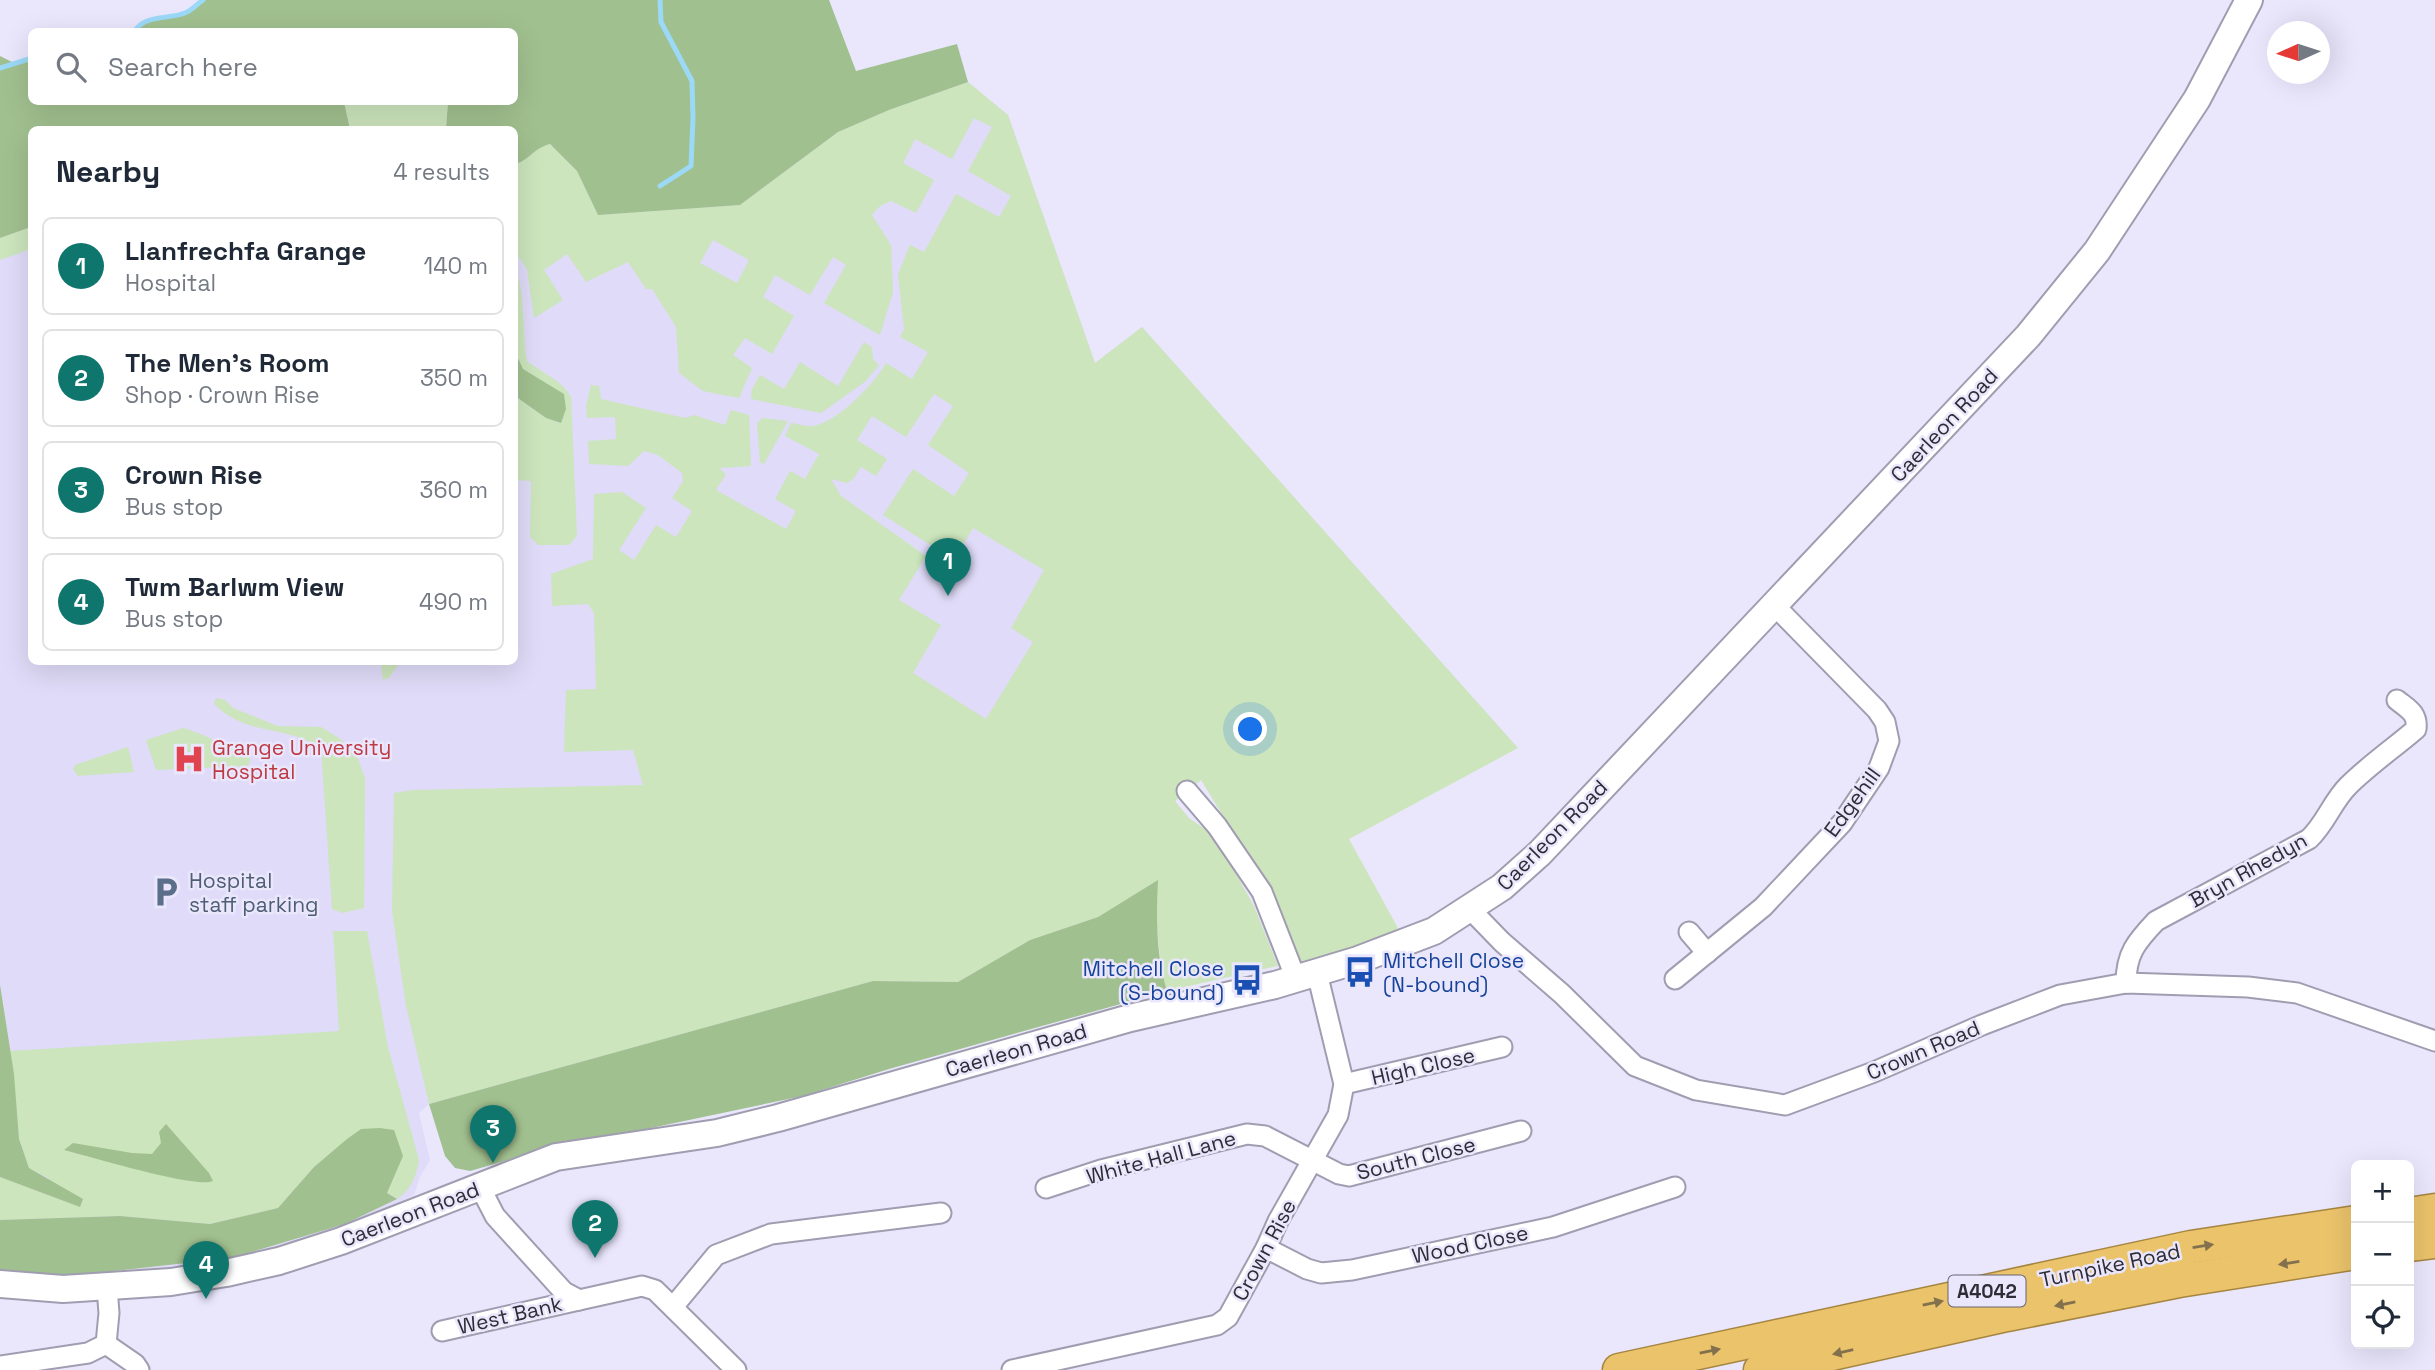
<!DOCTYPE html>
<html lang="en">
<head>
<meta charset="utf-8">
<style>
  body { margin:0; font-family:"Space Grotesk",sans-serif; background:#f6f6f7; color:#1f2937 }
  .controls { position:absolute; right:21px; bottom:21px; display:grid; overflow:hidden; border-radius:10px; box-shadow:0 7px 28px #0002 }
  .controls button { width:63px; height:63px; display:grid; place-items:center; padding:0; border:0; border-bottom:2px solid #e0e1e3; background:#fff; color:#1f2937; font:35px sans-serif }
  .compass { position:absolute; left:2267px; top:21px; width:63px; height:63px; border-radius:50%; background:#fff; box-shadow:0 7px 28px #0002; rotate:267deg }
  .you { position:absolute; left:1251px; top:730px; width:24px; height:24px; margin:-18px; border:5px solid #fff; border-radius:50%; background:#1a73e8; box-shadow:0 0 0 10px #1a73e833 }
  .badge { display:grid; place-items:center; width:46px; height:46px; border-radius:50%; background:#0f766e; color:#fff; font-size:23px; font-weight:700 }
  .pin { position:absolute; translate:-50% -58px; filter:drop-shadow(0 2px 4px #0008) }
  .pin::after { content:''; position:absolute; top:37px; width:24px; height:21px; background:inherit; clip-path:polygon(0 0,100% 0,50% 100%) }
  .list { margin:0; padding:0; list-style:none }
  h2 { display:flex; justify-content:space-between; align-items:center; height:91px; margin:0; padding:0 28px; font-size:30px }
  h2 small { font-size:23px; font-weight:400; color:#747a83 }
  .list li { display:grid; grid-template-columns:46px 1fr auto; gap:21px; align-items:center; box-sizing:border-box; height:98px; margin:0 14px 14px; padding:0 14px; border:2px solid #e0e1e3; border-radius:10px }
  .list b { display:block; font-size:26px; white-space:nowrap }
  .list p { margin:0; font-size:23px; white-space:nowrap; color:#747a83 }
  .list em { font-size:23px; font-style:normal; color:#747a83 }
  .icon { flex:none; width:38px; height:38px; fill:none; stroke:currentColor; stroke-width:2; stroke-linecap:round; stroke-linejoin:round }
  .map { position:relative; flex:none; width:2435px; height:1370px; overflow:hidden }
  .search { position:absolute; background:#fff; box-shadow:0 7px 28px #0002; left:28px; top:28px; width:490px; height:77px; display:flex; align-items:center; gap:18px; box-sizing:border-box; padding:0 24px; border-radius:10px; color:#747a83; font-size:26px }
  .panel { position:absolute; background:#fff; box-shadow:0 7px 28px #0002; left:28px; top:126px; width:490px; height:539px; border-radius:10px }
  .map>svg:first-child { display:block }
</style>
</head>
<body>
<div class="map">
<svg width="2435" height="1370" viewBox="0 0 2435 1370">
  <rect width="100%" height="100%" fill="#eae7fd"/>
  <polygon fill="#dfdbf8" points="968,82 1008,115 1095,363 1142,327 1518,748 1209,774 1175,800 1186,828 1030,940 958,982 873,981 429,1104 419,1113 430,1160 420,1177 414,1195 354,1224 242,1260 138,1277 0,1275 0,238 31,227 32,662 514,662 515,164 889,110"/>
  <g fill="#cce5bd" fill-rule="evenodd">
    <path d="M968,82l40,33 87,248 47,-36 376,421 -169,91 49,89 -13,15 -86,26 -44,-101 -54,-88 -26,21 14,17 26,18 39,70 24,60 -111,25 -5,-16 -6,-55 1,-39 -59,36 -68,23 -72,42 -85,-1 -444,123 -23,-98 -14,-95 2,-118 19,-3 230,-5 -10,-35 -69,2 2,-62 30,-1 -2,-76 -6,-9 -36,2 -1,-32 42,-15 1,-65 28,-2 24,16 -27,42 15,10 22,-35 20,12 16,-26 -20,-13 11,-17 -1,-8 -24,-18 -14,-4 -16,15 -39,-2 -1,-23 28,-2 -1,-22 -28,1 -1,-12 5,-21 8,1 2,13 84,19 9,-3 31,10 6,-15 18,5 2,51 -32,2 7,6 -10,16 70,39 10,-18 -21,-12 15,-28 15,8 14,-25 -34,-18 6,-13c7,1 16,4 23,3 26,-6 59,-41 72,-63l26,16 16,-27 -28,-15 4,-8 -6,-55 12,-29 14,7 32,-58 43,23 12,-21 -43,-25 24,-44 -18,-9 -22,41 -37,-20 -12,24 31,17 -18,33 -25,-12 -11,5 -8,9 19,30 2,47 -13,43 -56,-32 22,-38 -13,-8 -23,38 -35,-20 -12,22 31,19 -22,38 -27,-16 -12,17 19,13 -13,30 -36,-7 -24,-18 -3,-46 -24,-38h-6l-18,-27 -42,20 -19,-28 -23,16 19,30 -29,18 -7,-49 -12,-17v-88c14,-3 17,-15 35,-20l27,27 21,44 142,-10 98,-73 51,-22zM713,240l36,20 -12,23 -37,-20zM934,394l19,12 -25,39 41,28 -15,23 -41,-27 -30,46 71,45 19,-32 71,42 -33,58 22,14 -47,77 -73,-46 28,-48 -42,-25 27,-44 -85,-60 -10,-17 16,4 6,-4 8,-12 15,9 11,-17 -30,-19 15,-24 34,21z"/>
    <polygon points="344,102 448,102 446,129 350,129"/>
    <polygon points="31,227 31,249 0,260 0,238"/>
    <path d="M514,264c12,30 8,65 13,97 15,12 35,19 44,36l6,139 -8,9h-31l-8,-8 1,-56 -16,-1v-84l31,22 14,5 6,-14c-12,-11 -36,-28 -44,-41 -11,-19 -8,-80 -8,-104z"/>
    <polygon points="864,342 872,347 873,359 879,365 866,381 821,413 751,399 752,389 760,375 784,389 800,362 838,386"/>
    <polygon points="762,418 788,421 764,464 760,462 757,424"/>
    <polygon points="381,662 400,662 389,678 383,680"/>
    <path d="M216,698l9,2 8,8 45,18 43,1 21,13 15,16 8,22 -1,130 -22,5 -10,-4 -11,-161c-36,-24 -74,-11 -107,-44z"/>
    <path d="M183,728c24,6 43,21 67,27v7l-3,4 -91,4 -10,-30z"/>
    <polygon points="128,747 134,772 78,776 73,769 75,765"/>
    <path d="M333,931h34l21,116 31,113c-3,17 -7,29 -22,39l-10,-6 -26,-64 -47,38 -36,41 -68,16 -90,-8 -120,4v-43l80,30 -32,-29 -19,-10 -10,-29 -9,-88 329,-20z"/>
  </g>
  <g fill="#a1c08f">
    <path d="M203,0h626l27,71 101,-27 11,38 -79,28 -51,22 -98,73 -142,10 -21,-44 -27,-27c-18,5 -21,17 -35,20l-1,-34 -68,-1 2,-27h66v-70l-380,-1c11,-17 33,-11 51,-18 6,-2 12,-9 18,-13z"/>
    <polygon points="0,56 14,63 31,58 32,102 344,102 350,129 32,130 31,227 0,238"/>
    <polygon points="515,331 517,356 523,369 564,394 566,409 561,423 546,418 515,396"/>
    <path d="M1158,880c-2,37 -2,75 9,111l-278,78 -86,27 -271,57 -62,18 -15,-3 -10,-12 -16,-52 444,-123 85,1 72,-42 68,-23z"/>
    <polygon points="0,985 14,1074 19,1139 29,1168 83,1199 80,1207 0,1177"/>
    <path d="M166,1124l43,49 4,8c-16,8 -125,-25 -149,-31l9,-7 59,10 20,1 9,-11 -2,-11z"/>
    <polygon points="380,1128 394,1130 403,1156 387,1193 397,1199 345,1224 231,1258 78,1275 0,1275 0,1220 120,1216 210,1224 278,1208 314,1167 347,1139 361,1129"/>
  </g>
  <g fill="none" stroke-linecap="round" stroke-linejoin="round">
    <g stroke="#9bd9f7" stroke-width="5">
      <polyline points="660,0 661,22 692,81 693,118 691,166 660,186"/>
      <path d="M134,32c11,-18 33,-12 51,-19 6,-2 12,-9 18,-13"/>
      <polyline points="0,68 32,58"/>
    </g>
    <defs>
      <g id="minor">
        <polyline points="1187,791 1217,826 1262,892 1296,979"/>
        <polyline points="1470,909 1502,942 1562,994 1635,1066 1696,1090 1785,1105 1874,1072 1982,1025 2060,995 2126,983 2248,987 2297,993 2435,1041"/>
        <polyline points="1689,932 1707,953"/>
        <polyline points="1675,979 1763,907 1842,823 1879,768 1889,741 1885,722 1877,710 1774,605"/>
        <path d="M2126,983c0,-29 10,-41 30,-62l153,-82c17,-16 23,-37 39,-53 21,-21 46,-38 68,-57 2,-16 -8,-20 -19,-29"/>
        <polyline points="1344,1084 1502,1047"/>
        <polyline points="480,1187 495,1216 564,1292 579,1300 642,1286 655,1290 736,1370"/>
        <polyline points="1046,1188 1101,1170 1247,1134 1265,1136 1339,1174 1349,1176 1521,1131"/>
        <polyline points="1266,1248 1307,1269 1321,1273 1352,1270 1553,1227 1675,1187"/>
        <polyline points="673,1307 716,1255 771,1234 941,1213"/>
        <polyline points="442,1331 579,1300"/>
        <polyline points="106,1344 135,1364 139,1370"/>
        <polyline points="0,1366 88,1353 106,1344 109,1313 107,1288"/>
        <polyline points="1012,1370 1217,1325 1228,1317 1266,1248 1278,1221 1338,1115 1344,1084 1317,973"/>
      </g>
      <polyline id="secondary" points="0,1284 63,1289 171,1282 226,1273 279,1261 341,1241 556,1157 717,1133 778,1118 1130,1018 1275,985 1358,960 1434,931 1502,887 1540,853 2028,336 2097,251 2197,99 2249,0"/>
      <g id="trunk">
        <polyline points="2409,1214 2435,1210"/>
        <polyline points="2409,1245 2435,1242"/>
        <polyline points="1619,1370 2191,1247 2356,1222"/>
        <polyline points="1760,1370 2007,1315 2179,1281 2356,1253"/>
      </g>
    </defs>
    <use href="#minor" stroke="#a09db1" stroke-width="23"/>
    <use href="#secondary" stroke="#a09db1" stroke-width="30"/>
    <use href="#trunk" stroke="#a58540" stroke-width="35"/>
    <use href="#minor" stroke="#fff" stroke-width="19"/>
    <use href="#secondary" stroke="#fff" stroke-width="26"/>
    <use href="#trunk" stroke="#eac36b" stroke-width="32"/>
  </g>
  <defs><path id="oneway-solid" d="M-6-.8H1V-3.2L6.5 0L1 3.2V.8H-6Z" transform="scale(1.75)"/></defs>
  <g fill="#83704d">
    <use href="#oneway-solid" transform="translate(2203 1246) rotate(-9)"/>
    <use href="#oneway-solid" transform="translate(2289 1263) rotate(171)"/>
    <use href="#oneway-solid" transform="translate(1933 1303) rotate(-12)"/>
    <use href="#oneway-solid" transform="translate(2065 1304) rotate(169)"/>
    <use href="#oneway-solid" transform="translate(1710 1351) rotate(-12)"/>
    <use href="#oneway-solid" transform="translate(1843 1352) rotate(167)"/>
  </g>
  <defs>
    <symbol id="hospital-bare" viewBox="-9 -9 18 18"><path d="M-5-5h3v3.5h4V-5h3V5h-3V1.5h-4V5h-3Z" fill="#e0444e" stroke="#eae7fd" stroke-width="2.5" paint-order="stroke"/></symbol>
    <symbol id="parking-bare" viewBox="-9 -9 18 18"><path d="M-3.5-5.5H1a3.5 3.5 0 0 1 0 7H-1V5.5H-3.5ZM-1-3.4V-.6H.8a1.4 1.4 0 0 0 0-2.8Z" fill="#5c6f8a" stroke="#eae7fd" stroke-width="2.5" paint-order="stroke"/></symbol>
    <symbol id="bus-bare" viewBox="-9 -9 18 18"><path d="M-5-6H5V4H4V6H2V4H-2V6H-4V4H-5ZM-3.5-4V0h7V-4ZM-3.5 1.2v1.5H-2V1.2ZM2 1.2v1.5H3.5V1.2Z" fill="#1a4fb4" stroke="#eae7fd" stroke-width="2.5" paint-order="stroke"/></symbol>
  </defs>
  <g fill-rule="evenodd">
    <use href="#hospital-bare" x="167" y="737" width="44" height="44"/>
    <use href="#parking-bare" x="144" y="870" width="44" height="44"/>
    <use href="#bus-bare" x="1338" y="950" width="44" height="44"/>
    <use href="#bus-bare" x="1225" y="958" width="44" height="44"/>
  </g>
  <g text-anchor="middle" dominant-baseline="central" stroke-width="5" stroke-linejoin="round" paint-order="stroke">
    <rect fill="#eae7fd" stroke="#666571" stroke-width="2" x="1948.5" y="1275.5" width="77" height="31" rx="5"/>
    <g font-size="19" font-weight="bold" fill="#2e2d35">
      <text x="1987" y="1291">A4042</text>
    </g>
    <g font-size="21" fill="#2e2d35" stroke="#eae7fd">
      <text transform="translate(1944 425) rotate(-47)">Caerleon Road</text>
      <text transform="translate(1852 802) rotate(-54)">Edgehill</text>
      <text transform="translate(1552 835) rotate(-45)">Caerleon Road</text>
      <text transform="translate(2248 870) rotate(-29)">Bryn Rhedyn</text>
      <text transform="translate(1016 1050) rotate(-16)">Caerleon Road</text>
      <text transform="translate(1923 1050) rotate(-23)">Crown Road</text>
      <text transform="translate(1423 1066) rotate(-13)">High Close</text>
      <text transform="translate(1161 1157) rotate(-15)">White Hall Lane</text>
      <text transform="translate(1416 1158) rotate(-14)">South Close</text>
      <text transform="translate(410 1214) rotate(-21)">Caerleon Road</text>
      <text transform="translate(1470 1244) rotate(-12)">Wood Close</text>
      <text transform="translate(1264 1250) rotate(-62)">Crown Rise</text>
      <text transform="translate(2110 1265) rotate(-12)">Turnpike Road</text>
      <text transform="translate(510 1315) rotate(-13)">West Bank</text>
    </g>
    <g font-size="21" fill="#be3a42" stroke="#eae7fd" text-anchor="start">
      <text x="212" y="747">Grange University<tspan x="212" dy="24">Hospital</tspan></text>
    </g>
    <g font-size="21" fill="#4e5e75" stroke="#eae7fd" text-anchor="start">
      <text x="189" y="880">Hospital<tspan x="189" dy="24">staff parking</tspan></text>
    </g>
    <g font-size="21" fill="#164399" stroke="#eae7fd" text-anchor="start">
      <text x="1383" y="960">Mitchell Close<tspan x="1383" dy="24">(N-bound)</tspan></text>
      <text x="1224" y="968" text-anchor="end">Mitchell Close<tspan x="1224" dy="24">(S-bound)</tspan></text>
    </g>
  </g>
</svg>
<div class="controls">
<button>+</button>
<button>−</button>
<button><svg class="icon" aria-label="locate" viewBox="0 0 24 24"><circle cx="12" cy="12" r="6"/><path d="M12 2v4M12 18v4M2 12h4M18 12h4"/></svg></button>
</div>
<svg class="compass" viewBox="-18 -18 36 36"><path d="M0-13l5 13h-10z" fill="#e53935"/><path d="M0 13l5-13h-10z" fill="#747a83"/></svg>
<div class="you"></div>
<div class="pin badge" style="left:948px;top:596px">1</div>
<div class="pin badge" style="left:595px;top:1258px">2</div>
<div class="pin badge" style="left:493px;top:1163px">3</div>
<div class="pin badge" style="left:206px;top:1299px">4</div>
<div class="search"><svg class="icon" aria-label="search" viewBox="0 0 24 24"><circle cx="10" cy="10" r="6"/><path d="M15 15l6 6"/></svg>Search here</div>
<section class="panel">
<h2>Nearby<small>4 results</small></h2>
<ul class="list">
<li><span class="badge">1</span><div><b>Llanfrechfa Grange</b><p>Hospital</p></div><em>140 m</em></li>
<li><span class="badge">2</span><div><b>The Men's Room</b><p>Shop · Crown Rise</p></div><em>350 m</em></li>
<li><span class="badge">3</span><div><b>Crown Rise</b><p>Bus stop</p></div><em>360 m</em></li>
<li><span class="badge">4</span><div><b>Twm Barlwm View</b><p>Bus stop</p></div><em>490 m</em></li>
</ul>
</section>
</div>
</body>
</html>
